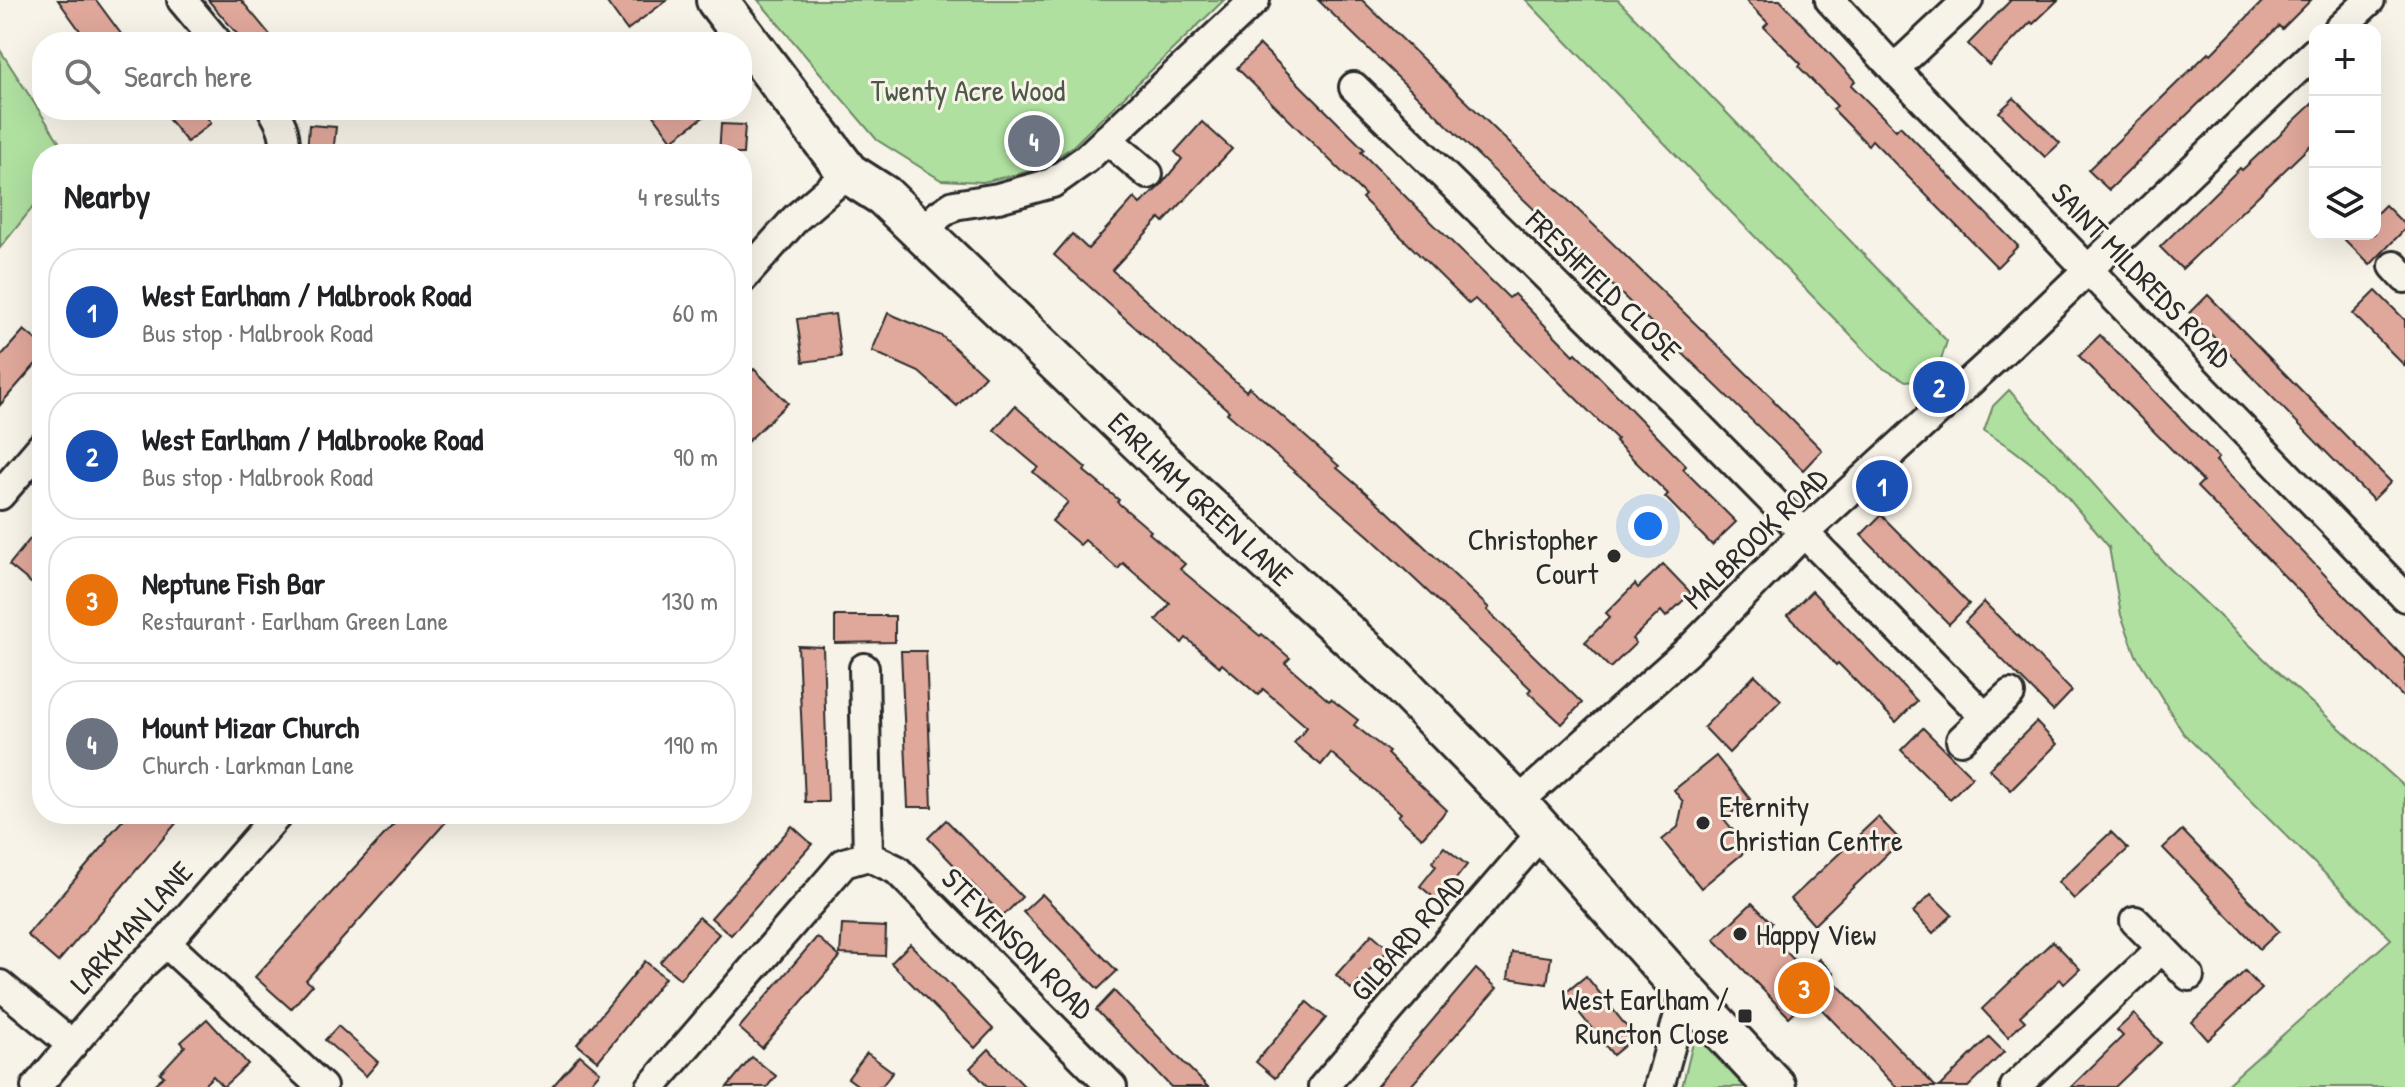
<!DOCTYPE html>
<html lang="en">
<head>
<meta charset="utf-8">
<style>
  body { margin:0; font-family:"Patrick Hand",sans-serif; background:#f2f2f2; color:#202124 }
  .controls { position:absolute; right:24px; top:24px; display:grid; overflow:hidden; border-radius:16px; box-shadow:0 8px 32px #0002 }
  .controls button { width:72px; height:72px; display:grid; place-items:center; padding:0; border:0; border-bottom:2px solid #e0e0e0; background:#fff; color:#202124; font:40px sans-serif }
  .you { position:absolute; left:1648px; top:526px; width:28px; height:28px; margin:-20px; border:6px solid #fff; border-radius:50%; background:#1a73e8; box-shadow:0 0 0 12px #1a73e833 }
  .badge { display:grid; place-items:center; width:52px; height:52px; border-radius:50%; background:#2563eb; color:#fff; font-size:26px; font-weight:700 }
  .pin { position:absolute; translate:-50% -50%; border:4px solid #fff; box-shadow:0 2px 8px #0006 }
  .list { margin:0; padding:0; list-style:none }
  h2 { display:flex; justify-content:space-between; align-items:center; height:104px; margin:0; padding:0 32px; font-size:34px }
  h2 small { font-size:26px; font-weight:400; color:#757577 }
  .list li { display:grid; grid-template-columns:52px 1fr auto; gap:24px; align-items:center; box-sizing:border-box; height:128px; margin:0 16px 16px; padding:0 16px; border:2px solid #e0e0e0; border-radius:32px }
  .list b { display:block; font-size:30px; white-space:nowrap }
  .list p { margin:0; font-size:26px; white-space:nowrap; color:#757577 }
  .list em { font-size:26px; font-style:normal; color:#757577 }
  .icon { flex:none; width:44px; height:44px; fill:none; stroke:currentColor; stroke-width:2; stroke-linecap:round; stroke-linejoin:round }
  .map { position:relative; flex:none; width:2405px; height:1087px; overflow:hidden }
  .search { position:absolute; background:#fff; box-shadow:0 8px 32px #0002; left:32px; top:32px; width:720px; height:88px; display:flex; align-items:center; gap:20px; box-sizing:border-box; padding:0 28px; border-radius:32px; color:#757577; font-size:30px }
  .panel { position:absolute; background:#fff; box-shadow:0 8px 32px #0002; left:32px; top:144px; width:720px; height:680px; border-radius:32px }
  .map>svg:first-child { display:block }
</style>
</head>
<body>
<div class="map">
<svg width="2405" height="1087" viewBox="0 0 2405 1087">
  <rect width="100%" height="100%" fill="#f7f3e8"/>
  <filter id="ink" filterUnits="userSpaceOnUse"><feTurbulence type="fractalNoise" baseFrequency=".0125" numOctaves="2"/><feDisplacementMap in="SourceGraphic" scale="16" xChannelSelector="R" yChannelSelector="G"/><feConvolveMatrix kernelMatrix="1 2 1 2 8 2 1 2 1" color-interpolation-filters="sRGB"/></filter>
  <g filter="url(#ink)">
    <g fill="#afe0a0" stroke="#6d8666" stroke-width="2">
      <polygon points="758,0 1224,0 1072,147 1039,169 983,182 941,180 877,140"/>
      <polygon points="1526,0 1618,0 1947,341 1941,360 1923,379 1906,381 1881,367"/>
      <polygon points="0,50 67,154 42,154 42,196 0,248"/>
      <polygon points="2009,390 2165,564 2282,676 2405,787 2405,1087 2224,1087 2391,939 2183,733 2136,655 2121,615 2109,547 2053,480 2011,448 1984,431 1993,406"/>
      <polygon points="1695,1035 1745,1087 1682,1087"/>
    </g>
    <g fill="#e0a79b" stroke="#2b2b2b" stroke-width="2">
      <polygon points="58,0 96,0 127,42 88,42"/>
      <polygon points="208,0 241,0 276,42 244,42"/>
      <polygon points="605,0 667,0 627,30"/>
      <polygon points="1318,0 1362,0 1774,400 1773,401 1822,450 1803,470"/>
      <polygon points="1745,0 1780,0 1855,81 1851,85 1896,130 1900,126 2018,246 1997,267 1872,140 1868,145 1833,109 1837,106 1799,67 1801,64 1764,27 1768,23"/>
      <polygon points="2009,0 2058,0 2033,24 2031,22 1989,65 1968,44 2010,1"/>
      <polygon points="2264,0 2311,0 2282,29 2279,26 2109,190 2088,170 2209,52 2211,54"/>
      <polygon points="1260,45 1364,149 1361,152 1409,200 1509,298 1514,294 1574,355 1576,353 1686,466 1683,469 1736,522 1712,545 1665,497 1668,494 1615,441 1617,439 1475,299 1469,304 1362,198 1365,195 1237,68"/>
      <polygon points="2014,98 2060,143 2045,157 1999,112"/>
      <polygon points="2315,101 2315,141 2182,269 2160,247 2240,168 2242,170"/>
      <polygon points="161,110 201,110 211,123 187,142"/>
      <polygon points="650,110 713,110 672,140"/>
      <polygon points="1037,121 1051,151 1031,161 1017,130"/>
      <polygon points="1202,122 1232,149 1164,222 1160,218 1112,270 1246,391 1249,387 1339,466 1337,468 1386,510 1489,608 1487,610 1582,703 1562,724 1528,692 1531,689 1370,537 1227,413 1229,411 1054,255 1072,234 1088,249 1134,198 1140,204 1160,186 1182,159 1175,152"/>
      <polygon points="721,124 745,125 743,154 719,154"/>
      <polygon points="309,125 336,127 333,154 307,154"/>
      <polygon points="2385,205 2405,225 2405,229 2370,265 2339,234 2375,234 2375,215"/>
      <polygon points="2376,291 2405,320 2405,366 2353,314"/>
      <polygon points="2208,295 2391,482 2373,500 2190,313"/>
      <polygon points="888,313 942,336 985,376 957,406 919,372 872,351"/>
      <polygon points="835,314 841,357 803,362 797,319"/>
      <polygon points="24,330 42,345 42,357 0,405 0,357"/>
      <polygon points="2100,335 2219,458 2216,461 2405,659 2405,699 2197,487 2203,481 2079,356"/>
      <polygon points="754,369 788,403 742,447 742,382"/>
      <polygon points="1015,406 1086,468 1084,471 1119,500 1117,502 1151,531 1149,533 1185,564 1180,569 1260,636 1262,634 1290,658 1285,663 1329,701 1331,699 1358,720 1354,725 1389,752 1387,754 1447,810 1422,838 1398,816 1401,813 1331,753 1321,765 1294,743 1307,727 1263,689 1258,695 1222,664 1220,667 1186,638 1182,643 1156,620 1170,604 1123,563 1118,569 1085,540 1080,545 1052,521 1068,502 1033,472 1038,467 994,430"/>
      <polygon points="1881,515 1969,604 1949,624 1861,535"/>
      <polygon points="42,524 42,592 9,565"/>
      <polygon points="1663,564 1691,593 1666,617 1661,611 1632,639 1636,643 1610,668 1585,642 1610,617 1606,613 1635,584 1638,588"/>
      <polygon points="1812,591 1917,701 1896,722 1838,663 1836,665 1788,615"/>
      <polygon points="1984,602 2072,691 2053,711 1965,622"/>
      <polygon points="835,616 895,616 895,642 835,643"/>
      <polygon points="798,646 823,647 828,802 805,802"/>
      <polygon points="901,651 926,651 932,807 908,807"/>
      <polygon points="1755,675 1781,700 1729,753 1704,727"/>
      <polygon points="2036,722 2057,744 2011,790 1989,769"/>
      <polygon points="1923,728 1972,777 1950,799 1901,750"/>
      <polygon points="1716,756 1750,799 1724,819 1748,849 1701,888 1662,840 1678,827 1683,802 1674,790"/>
      <polygon points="128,814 184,814 58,962 27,935 108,841 106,839"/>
      <polygon points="403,814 453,814 306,980 312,985 291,1009 255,977"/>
      <polygon points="1878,817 1901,841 1814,925 1791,899"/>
      <polygon points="946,820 1022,897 1003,916 928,838"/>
      <polygon points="792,826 812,844 731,935 711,918"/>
      <polygon points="2182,830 2279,931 2260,949 2163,848"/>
      <polygon points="2111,832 2128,849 2074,899 2058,882"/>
      <polygon points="1444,847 1467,865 1438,901 1420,886 1436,866 1432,862"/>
      <polygon points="1042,894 1117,971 1098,989 1023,912"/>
      <polygon points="1931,894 1952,915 1933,933 1913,912"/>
      <polygon points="1752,903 1772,923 1765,930 1806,972 1819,959 1834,974 1830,977 1936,1087 1896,1087 1810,997 1789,1017 1714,939"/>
      <polygon points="699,917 719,934 680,979 660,962"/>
      <polygon points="842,925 886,927 885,956 840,954"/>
      <polygon points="1372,934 1389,949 1352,990 1336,975"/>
      <polygon points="817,937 840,957 762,1048 739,1028"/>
      <polygon points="2053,941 2080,969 2064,984 2060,979 2040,998 2020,1016 2025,1021 2008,1037 1982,1009"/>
      <polygon points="910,944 993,1029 975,1048 891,963"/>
      <polygon points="1512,952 1551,957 1547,984 1508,978"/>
      <polygon points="645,961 665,978 598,1061 577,1044"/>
      <polygon points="1476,969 1497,988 1410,1087 1376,1087"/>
      <polygon points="2245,971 2262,989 2208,1040 2192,1022"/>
      <polygon points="1586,976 1635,1037 1613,1055 1564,994"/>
      <polygon points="1114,991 1177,1056 1208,1087 1171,1087 1152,1067 1096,1010"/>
      <polygon points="1307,1002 1326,1018 1275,1078 1256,1062"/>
      <polygon points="2134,1014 2161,1043 2115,1087 2071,1087 2123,1036 2117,1030"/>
      <polygon points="207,1019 248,1064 223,1087 213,1076 202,1087 151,1087 164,1076 160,1073 185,1046 181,1042"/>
      <polygon points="338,1026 378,1062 366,1076 325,1040"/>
      <polygon points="1989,1037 2004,1052 1968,1087 1939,1087"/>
      <polygon points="989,1049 1003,1064 1025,1087 988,1087 970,1068"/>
      <polygon points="867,1053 893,1072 881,1087 860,1087 848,1078"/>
      <polygon points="580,1055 600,1072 587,1087 552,1087"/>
      <polygon points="752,1057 776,1076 767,1087 727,1087"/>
    </g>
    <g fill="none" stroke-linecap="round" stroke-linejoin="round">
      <defs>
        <g id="street">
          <polyline points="182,0 217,42"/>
          <polyline points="1830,0 1894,69 2405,597"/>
          <polyline points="2338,30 2370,0"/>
          <polyline points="1894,69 1968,0"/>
          <polyline points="1354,87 1683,410 1985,717 1961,740"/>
          <path d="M273,110c9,15 14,26 11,44"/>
          <polyline points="1107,139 1148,174"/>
          <polyline points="924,233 939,215 954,205 998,198 1052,183 1086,159 1255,0"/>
          <polyline points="2394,266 2405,278"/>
          <polyline points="742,279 796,218 848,173"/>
          <polyline points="0,495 42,446"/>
          <polyline points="864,668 868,856"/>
          <polyline points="1985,717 2010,694"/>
          <polyline points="1517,803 1691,648 1805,532 2002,352 2315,52"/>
          <polyline points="166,943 322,1087"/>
          <polyline points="2162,948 2189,976"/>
          <polyline points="0,985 72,1045"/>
          <polyline points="36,1087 95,1018 142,965 166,943 278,814"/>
          <polyline points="651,1087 844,863 868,856 897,870 1112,1087"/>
          <polyline points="1323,1087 1543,831"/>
          <polyline points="1659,1087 1680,1011 1690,997"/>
          <polyline points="2015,1087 2162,948 2135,921"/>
        </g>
        <g id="secondary">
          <path id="s1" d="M717,0l131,173 36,23 308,296 203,186 122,125 157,176 101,108"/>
        </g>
      </defs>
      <use href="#street" stroke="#2b2b2b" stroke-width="34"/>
      <use href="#secondary" stroke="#2b2b2b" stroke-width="46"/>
      <use href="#street" stroke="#f7f3e8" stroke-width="28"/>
      <use href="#secondary" stroke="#f7f3e8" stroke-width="40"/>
    </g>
  </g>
  <g fill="#2b2b2b" stroke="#f7f3e8" stroke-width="3">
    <circle cx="1614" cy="556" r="8"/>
    <circle cx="1703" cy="823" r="8"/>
    <circle cx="1740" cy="934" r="8"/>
    <rect x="1737" y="1008" width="16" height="16" rx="4"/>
  </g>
  <g text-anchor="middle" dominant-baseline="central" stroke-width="6" stroke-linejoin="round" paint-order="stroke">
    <g font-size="30" fill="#4c5848" stroke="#f7f3e8">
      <text x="968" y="90">Twenty Acre Wood</text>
    </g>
    <g font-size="30" fill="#2b2b2b" stroke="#f7f3e8">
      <text transform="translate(2142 275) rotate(46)">SAINT MILDREDS ROAD</text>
      <text transform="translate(1604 285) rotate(44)">FRESHFIELD CLOSE</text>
      <text stroke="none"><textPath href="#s1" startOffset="698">EARLHAM GREEN LANE</textPath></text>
      <text transform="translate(1755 538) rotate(-44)">MALBROOK ROAD</text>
      <text transform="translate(131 927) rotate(-48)">LARKMAN LANE</text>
      <text transform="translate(1407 937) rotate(-49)">GILBARD ROAD</text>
      <text transform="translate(1018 943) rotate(45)">STEVENSON ROAD</text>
    </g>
    <g font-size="30" fill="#2b2b2b" stroke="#f7f3e8" text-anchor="end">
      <text x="1598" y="539">Christopher<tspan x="1598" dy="34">Court</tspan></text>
      <text x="1719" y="806" text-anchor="start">Eternity<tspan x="1719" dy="34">Christian Centre</tspan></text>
      <text x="1756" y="934" text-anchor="start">Happy View</text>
      <text x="1729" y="999">West Earlham /<tspan x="1729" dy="34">Runcton Close</tspan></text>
    </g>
  </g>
</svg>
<div class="controls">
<button>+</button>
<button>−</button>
<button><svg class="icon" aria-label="layers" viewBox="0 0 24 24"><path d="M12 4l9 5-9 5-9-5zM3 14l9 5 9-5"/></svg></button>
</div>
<div class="you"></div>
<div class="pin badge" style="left:1882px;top:486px;background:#1a4fb4">1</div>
<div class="pin badge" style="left:1939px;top:387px;background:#1a4fb4">2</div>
<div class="pin badge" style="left:1804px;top:988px;background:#e8710a">3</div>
<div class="pin badge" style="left:1034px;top:141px;background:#6b7280">4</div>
<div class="search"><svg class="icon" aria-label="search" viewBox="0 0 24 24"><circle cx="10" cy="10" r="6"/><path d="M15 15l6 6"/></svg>Search here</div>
<section class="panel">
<h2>Nearby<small>4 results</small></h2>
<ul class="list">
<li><span class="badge" style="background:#1a4fb4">1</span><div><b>West Earlham / Malbrook Road</b><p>Bus stop · Malbrook Road</p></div><em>60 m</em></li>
<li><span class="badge" style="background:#1a4fb4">2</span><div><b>West Earlham / Malbrooke Road</b><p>Bus stop · Malbrook Road</p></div><em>90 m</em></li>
<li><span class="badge" style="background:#e8710a">3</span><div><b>Neptune Fish Bar</b><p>Restaurant · Earlham Green Lane</p></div><em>130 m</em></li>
<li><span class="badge" style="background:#6b7280">4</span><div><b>Mount Mizar Church</b><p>Church · Larkman Lane</p></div><em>190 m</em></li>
</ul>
</section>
</div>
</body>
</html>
